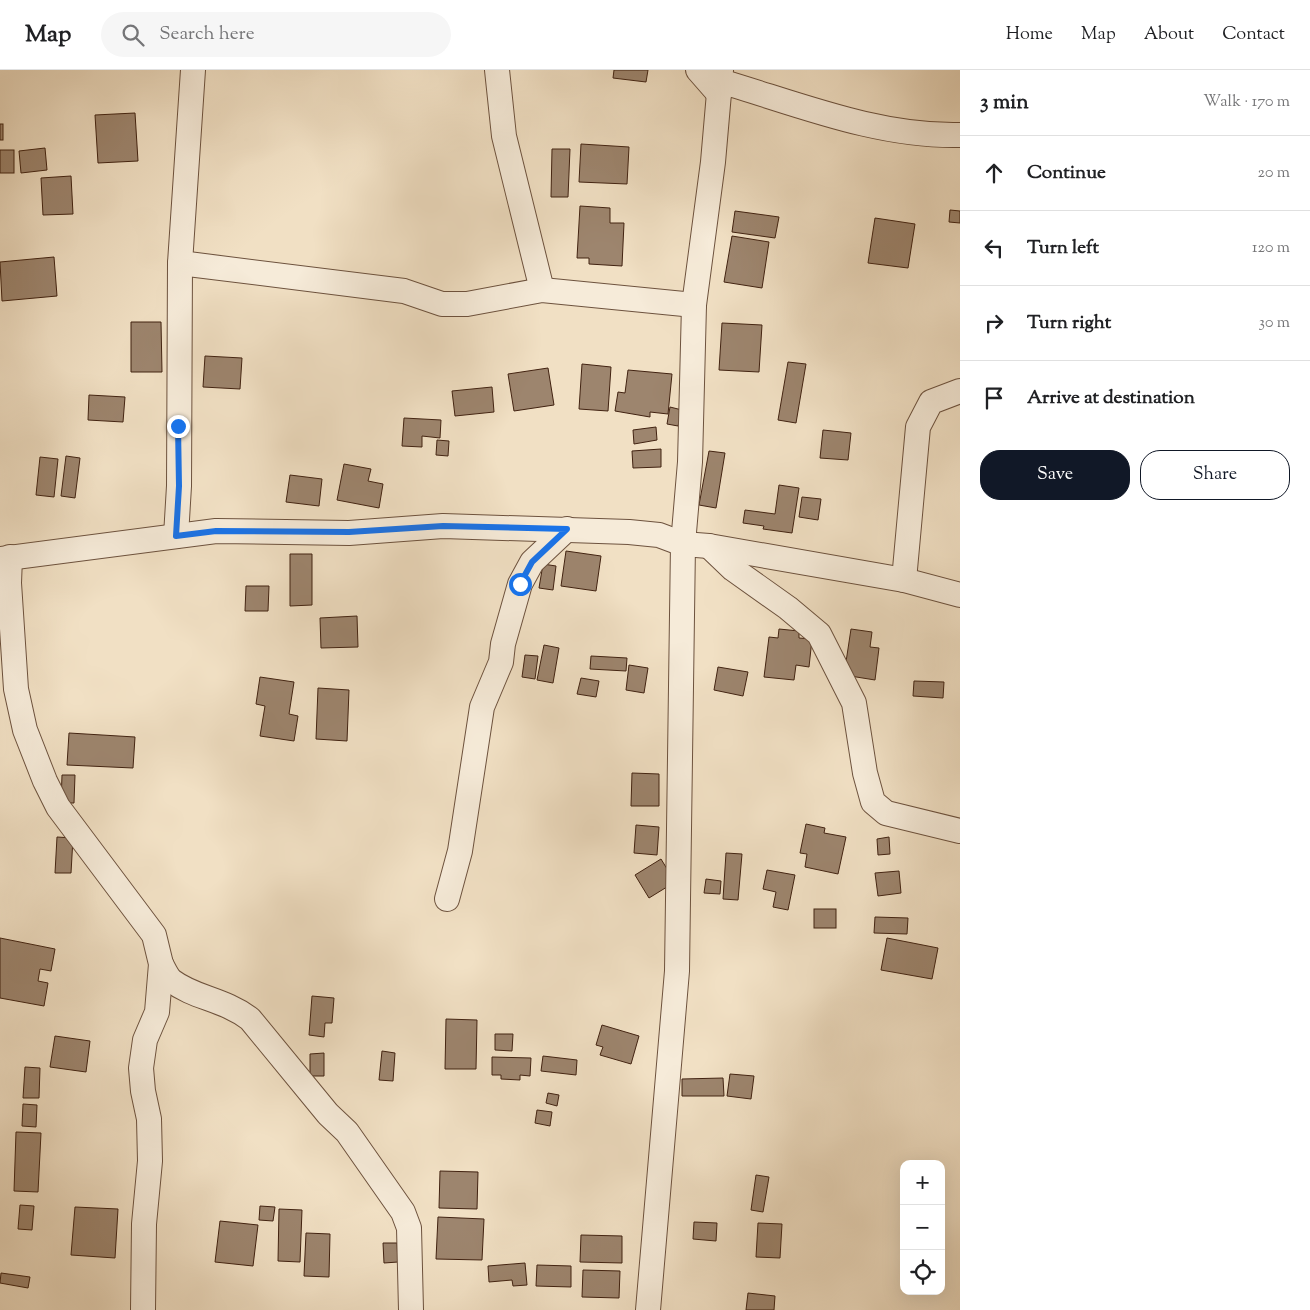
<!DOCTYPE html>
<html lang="en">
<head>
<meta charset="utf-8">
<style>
  body { margin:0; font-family:"Sorts Mill Goudy",serif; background:#f6f6f6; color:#202124 }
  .controls { position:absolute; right:15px; bottom:15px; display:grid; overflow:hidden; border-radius:10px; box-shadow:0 5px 20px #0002 }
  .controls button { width:45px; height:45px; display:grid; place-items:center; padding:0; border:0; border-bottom:1px solid #e0e0e0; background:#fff; color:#202124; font:25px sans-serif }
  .stop { position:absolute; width:15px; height:15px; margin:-11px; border:4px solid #1a73e8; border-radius:50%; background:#fff }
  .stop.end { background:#1a73e8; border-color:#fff; box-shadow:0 1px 5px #0008 }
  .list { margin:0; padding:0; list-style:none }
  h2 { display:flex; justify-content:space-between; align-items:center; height:65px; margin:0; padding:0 20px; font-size:21px }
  h2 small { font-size:16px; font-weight:400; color:#757577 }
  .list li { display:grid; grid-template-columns:32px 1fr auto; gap:15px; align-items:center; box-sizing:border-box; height:75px; padding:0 20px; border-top:1px solid #e0e0e0 }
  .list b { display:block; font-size:19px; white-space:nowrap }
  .list em { font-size:16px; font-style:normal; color:#757577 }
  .actions { display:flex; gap:10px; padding:15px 20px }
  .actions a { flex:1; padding:11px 0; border:1px solid #111827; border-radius:20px; text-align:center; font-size:18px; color:#111827 }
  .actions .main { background:#111827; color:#fff }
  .icon { flex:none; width:28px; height:28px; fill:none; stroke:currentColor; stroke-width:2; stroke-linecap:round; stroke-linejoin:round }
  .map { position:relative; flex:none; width:960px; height:1240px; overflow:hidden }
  header { display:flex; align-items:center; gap:30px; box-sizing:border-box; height:70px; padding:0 25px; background:#fff; border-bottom:1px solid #e0e0e0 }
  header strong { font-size:24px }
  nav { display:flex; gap:28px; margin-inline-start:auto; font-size:18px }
  .search { width:350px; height:45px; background:#f6f6f6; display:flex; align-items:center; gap:12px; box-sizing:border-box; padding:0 18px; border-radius:28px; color:#757577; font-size:19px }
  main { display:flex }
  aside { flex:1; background:#fff }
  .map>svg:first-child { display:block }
</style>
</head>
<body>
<header>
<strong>Map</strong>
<div class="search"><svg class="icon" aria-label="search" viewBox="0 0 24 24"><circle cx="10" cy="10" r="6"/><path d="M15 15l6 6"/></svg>Search here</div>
<nav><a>Home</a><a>Map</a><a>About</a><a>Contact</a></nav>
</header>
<main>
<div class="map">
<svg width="960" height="1240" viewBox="0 0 960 1240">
  <rect width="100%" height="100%" fill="#f1e0c4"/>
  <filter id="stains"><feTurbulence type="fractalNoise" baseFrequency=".004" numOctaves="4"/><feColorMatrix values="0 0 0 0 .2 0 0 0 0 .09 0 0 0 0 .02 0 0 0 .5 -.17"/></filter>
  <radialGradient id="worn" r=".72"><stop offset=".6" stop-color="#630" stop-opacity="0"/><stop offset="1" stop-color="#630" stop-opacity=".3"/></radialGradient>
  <g fill="#9d856e" stroke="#412211">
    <polygon points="614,0 648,0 646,12 613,8"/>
    <polygon points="135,43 138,91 98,93 95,45"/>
    <rect x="0" y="54" width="3" height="16"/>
    <polygon points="581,74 629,77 627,114 579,112"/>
    <polygon points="45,78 47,100 21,103 19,81"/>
    <polygon points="552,79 570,79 568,127 551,127"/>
    <rect x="0" y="80" width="14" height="23"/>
    <polygon points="71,106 73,144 43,145 41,108"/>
    <polygon points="580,136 610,138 610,153 624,153 622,196 589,194 589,188 577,188"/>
    <polygon points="950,140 960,141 960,153 949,152"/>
    <polygon points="735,141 779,147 775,168 732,162"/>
    <polygon points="875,148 915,154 908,198 868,193"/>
    <polygon points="732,166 769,172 762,218 724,212"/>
    <polygon points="54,187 57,226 2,231 0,192"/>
    <polygon points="131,252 161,252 162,302 131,302"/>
    <polygon points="722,253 762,255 759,302 719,300"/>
    <polygon points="205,286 242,288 240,319 203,317"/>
    <polygon points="788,292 806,294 796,353 778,350"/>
    <polygon points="582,294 611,297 608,341 579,339"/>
    <polygon points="548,298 554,335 514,341 508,304"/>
    <polygon points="628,300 672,304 668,344 650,342 650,347 615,341 618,322 625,323"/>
    <polygon points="492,317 494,342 455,346 452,321"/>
    <polygon points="89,325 125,327 123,352 88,350"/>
    <polygon points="670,337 682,340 678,356 667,354"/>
    <polygon points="404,348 441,350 440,368 422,366 422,377 402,376"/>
    <polygon points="656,357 657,370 634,374 633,360"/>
    <polygon points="823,360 851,363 848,390 820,388"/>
    <polygon points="437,370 449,371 448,386 436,385"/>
    <polygon points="661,379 661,397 633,398 632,381"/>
    <polygon points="709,381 725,383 716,438 699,435"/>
    <polygon points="66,386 80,388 75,428 61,426"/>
    <polygon points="40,387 58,389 54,427 36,425"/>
    <polygon points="344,394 371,399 368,411 383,414 379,438 337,430"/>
    <polygon points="290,405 322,409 319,436 286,432"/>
    <polygon points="779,415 799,418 792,463 763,459 764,456 743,453 745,440 775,444"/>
    <polygon points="802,427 821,429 818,450 799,447"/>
    <polygon points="566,481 601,486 596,521 561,516"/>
    <polygon points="290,484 312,484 312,535 290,536"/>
    <polygon points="543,494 556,496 553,520 539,518"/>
    <polygon points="246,516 269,516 268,541 245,541"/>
    <polygon points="357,546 358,577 321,578 320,548"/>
    <polygon points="779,559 799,561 799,568 812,569 809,597 796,595 794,610 764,607 769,567 778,568"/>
    <polygon points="851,559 872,562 870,577 879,578 875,610 844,605"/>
    <polygon points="544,575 559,578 553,613 537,610"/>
    <polygon points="525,585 538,586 535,609 522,607"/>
    <polygon points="591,586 627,588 626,601 590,599"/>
    <polygon points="629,595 648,598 644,623 626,620"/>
    <polygon points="718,597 748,602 743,626 714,620"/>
    <polygon points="260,607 294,612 289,644 298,646 294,671 260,666 265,636 256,634"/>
    <polygon points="581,608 599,611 596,627 577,624"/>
    <polygon points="914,611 944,612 943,628 913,626"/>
    <polygon points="318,618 349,620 347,671 316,669"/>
    <polygon points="69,663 135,667 133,698 67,695"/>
    <polygon points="632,703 659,704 659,736 631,736"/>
    <polygon points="62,705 75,705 74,733 61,733"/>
    <polygon points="806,754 825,758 824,763 846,767 838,804 805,797 807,784 800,783"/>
    <polygon points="636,755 659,757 657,785 634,783"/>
    <polygon points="57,767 73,768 71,803 55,803"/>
    <polygon points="889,767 890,784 878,785 877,769"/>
    <polygon points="726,783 742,784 738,830 723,829"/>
    <polygon points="661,789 675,812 649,828 635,805"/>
    <polygon points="767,800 795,805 788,840 773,837 776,822 763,819"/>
    <polygon points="899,801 901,823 878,826 875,803"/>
    <polygon points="706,809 721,811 720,824 704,823"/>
    <rect x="814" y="839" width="22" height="19"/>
    <polygon points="875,847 908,848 907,864 874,863"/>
    <polygon points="0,868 55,879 51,901 40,899 38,911 48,913 44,936 0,928"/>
    <polygon points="887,868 938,878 932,909 881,900"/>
    <polygon points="312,926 334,928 332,953 325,953 324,967 309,965"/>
    <polygon points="446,949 477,950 476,999 445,999"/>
    <polygon points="602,955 639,966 631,994 600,985 603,977 596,975"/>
    <polygon points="495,964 513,964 512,981 495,980"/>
    <polygon points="55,966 90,971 86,1002 50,997"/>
    <polygon points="382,981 395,983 393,1011 379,1010"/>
    <polygon points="324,983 324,1006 310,1006 310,984"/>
    <polygon points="543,986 577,990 576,1005 541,1001"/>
    <polygon points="492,987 531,988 530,1006 520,1005 520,1010 501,1009 501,1005 492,1005"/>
    <polygon points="25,997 40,998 39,1028 23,1028"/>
    <polygon points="730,1004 754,1006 751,1029 727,1026"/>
    <polygon points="723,1008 724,1026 682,1026 682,1009"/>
    <polygon points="548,1023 559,1025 557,1036 546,1033"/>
    <polygon points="23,1034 37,1035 36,1057 22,1056"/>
    <polygon points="537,1040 552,1042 550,1056 535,1053"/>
    <polygon points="16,1062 41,1063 38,1122 14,1121"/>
    <polygon points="440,1101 478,1102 477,1139 439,1138"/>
    <polygon points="756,1105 769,1107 763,1142 751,1140"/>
    <polygon points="20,1135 34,1136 32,1160 18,1159"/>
    <polygon points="260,1136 275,1137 273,1151 259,1150"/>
    <polygon points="75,1137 118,1139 115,1188 71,1185"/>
    <polygon points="279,1139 302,1140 300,1192 278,1191"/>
    <polygon points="438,1147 484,1149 482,1190 436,1189"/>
    <polygon points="220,1151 258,1155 253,1196 215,1192"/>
    <polygon points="694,1152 717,1153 716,1171 693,1169"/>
    <polygon points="758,1153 782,1154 780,1188 756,1187"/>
    <polygon points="306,1163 330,1164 329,1207 304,1206"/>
    <polygon points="581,1165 622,1166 622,1193 580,1192"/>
    <polygon points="383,1173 397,1173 398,1192 384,1193"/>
    <polygon points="525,1193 527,1215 513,1216 512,1210 489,1212 488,1196"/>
    <polygon points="537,1195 571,1196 571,1217 536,1216"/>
    <polygon points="583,1200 620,1201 619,1228 582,1227"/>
    <polygon points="1,1203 30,1207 28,1218 0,1213"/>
    <polygon points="748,1223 775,1226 774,1240 746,1240"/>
  </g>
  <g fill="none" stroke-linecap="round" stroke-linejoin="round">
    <defs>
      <g id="minor">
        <polyline points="497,0 504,66 542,220"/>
        <polyline points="698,0 719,24"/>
        <path d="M720,11c78,23 158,56 240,54"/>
        <polyline points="180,193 404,221 442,234 467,234 542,220 694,235"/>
        <polyline points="176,466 179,416 180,193 193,0"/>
        <polyline points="709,476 733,499 788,538 819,564 854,633 865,703 873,732 886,743 960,761"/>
        <polyline points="10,487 9,513 16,619 25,660 45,711 58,737 154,865 161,894 157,942 145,970 141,998 143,1021 149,1049 150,1091 144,1154 143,1240"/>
        <polyline points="0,489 216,461 349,463 443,456 629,462 659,465 683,474 709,476 904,510 960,525"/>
        <polyline points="904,510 918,357 931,332 960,321"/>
        <polyline points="447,829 460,781 482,637 501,592 503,574 520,514 532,492 567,459"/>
        <path d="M161,894c3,5 6,13 11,17 22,17 52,18 78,38l78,95 19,18 56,80 6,16 2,82"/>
        <polyline points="648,1240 677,901 683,474 690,392 694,235 713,92 721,0"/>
      </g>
    </defs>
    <use href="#minor" stroke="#6d523e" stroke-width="26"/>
    <use href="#minor" stroke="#f6ebd9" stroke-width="24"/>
  </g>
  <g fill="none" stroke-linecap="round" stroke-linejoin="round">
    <polyline stroke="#1a73e8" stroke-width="6" points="178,356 179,416 176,466 216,461 349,462 443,456 567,459 532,492 520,514"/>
  </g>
  <rect width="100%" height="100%" filter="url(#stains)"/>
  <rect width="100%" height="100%" fill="url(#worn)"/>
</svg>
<div class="controls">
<button>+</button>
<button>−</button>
<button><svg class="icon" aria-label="locate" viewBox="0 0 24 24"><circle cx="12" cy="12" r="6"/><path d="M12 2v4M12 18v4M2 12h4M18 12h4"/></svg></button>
</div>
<div class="stop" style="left:520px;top:514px"></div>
<div class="stop end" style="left:178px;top:356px"></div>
</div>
<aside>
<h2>3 min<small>Walk · 170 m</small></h2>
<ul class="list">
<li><svg class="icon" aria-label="ahead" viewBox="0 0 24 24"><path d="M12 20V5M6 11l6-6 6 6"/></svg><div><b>Continue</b></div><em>20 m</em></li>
<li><svg class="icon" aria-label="left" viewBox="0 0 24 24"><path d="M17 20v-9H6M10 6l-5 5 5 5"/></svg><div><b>Turn left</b></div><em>120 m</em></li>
<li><svg class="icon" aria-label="right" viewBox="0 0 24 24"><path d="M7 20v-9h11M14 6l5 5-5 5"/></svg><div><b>Turn right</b></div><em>30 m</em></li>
<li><svg class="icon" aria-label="arrive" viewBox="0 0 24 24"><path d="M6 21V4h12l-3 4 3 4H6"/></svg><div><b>Arrive at destination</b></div></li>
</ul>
<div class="actions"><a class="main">Save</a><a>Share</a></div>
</aside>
</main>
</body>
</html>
